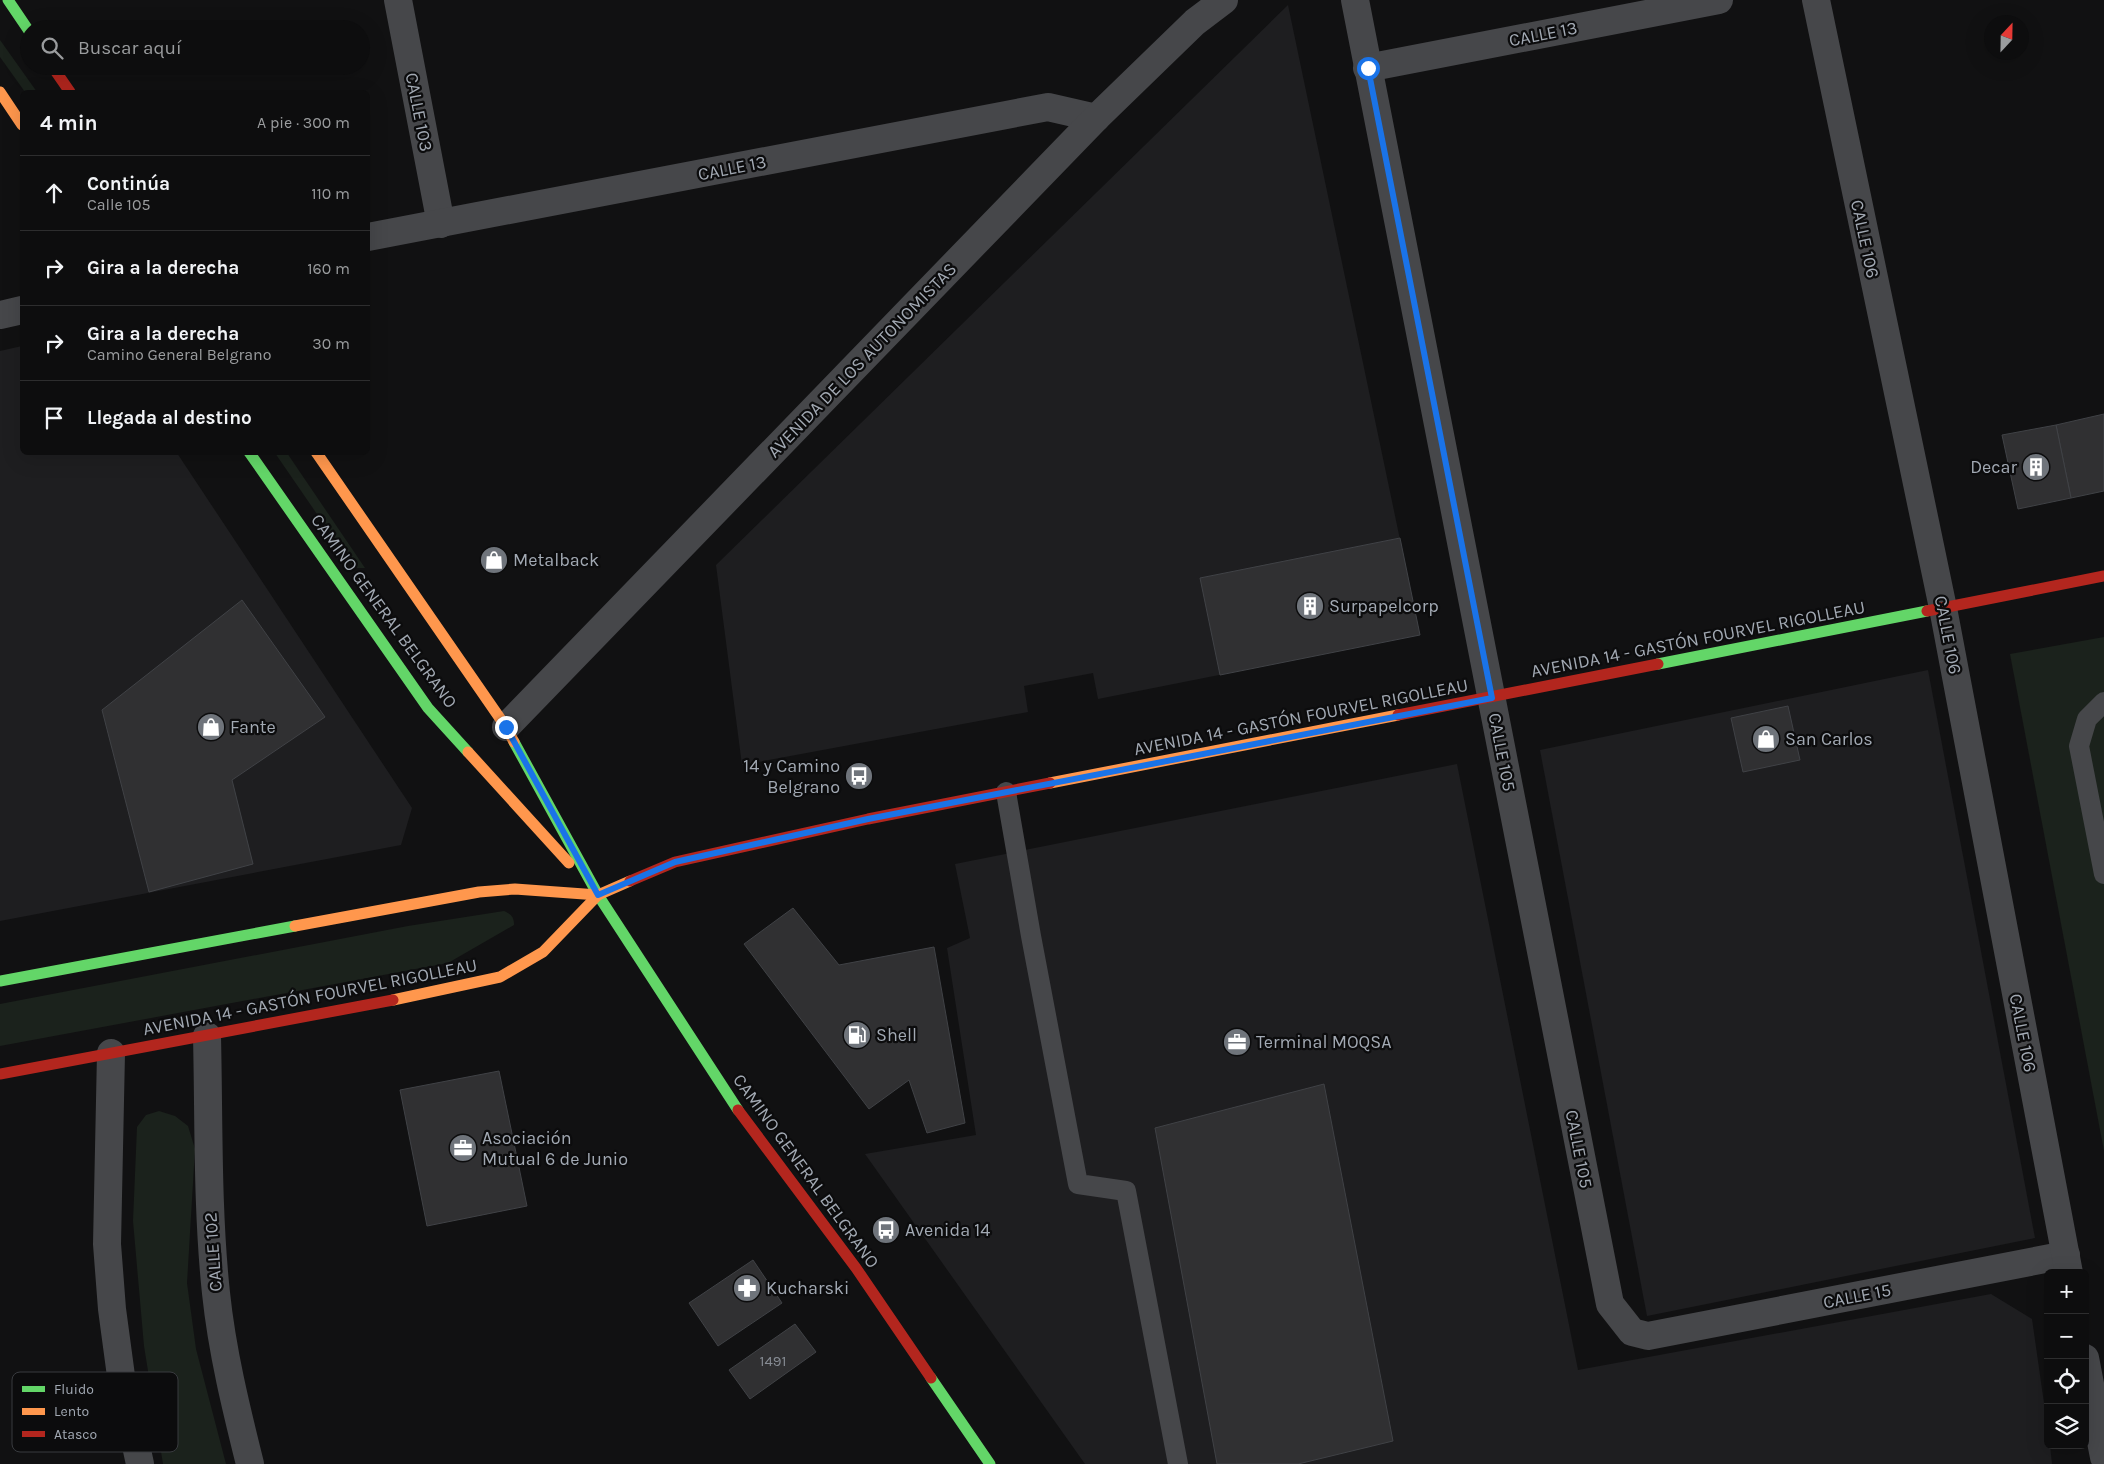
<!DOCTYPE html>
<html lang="es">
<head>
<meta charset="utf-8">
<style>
  body { margin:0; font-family:Karla,sans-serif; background:#1b1b1c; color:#f1f3f6 }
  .controls { position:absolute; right:15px; bottom:15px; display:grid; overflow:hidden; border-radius:8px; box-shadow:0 5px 20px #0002 }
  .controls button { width:45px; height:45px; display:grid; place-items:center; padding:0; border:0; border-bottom:1px solid #2d2d2e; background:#0d0d0e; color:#f1f3f6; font:25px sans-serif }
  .compass { position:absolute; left:1984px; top:15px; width:45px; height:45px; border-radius:50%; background:#0d0d0e; box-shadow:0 5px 20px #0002; rotate:22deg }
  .stop { position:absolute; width:15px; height:15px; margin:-11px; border:4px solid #1a73e8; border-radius:50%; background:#fff }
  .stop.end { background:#1a73e8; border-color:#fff; box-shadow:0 1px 5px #0008 }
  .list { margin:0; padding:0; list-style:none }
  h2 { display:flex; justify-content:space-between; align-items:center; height:65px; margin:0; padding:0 20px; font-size:21px }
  h2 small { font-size:16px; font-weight:400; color:#9a9c9e }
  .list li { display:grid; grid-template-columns:32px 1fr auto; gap:15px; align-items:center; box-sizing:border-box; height:75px; padding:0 20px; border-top:1px solid #2d2d2e }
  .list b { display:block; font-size:19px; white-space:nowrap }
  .list p { margin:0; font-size:16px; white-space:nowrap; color:#9a9c9e }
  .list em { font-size:16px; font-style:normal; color:#9a9c9e }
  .icon { flex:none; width:28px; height:28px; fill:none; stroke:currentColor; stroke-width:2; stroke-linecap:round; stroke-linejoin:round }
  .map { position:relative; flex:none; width:2104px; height:1464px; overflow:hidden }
  .search { position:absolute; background:#0d0d0e; box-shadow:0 5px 20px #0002; left:20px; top:20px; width:350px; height:55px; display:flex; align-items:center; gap:12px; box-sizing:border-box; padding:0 18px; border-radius:28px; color:#9a9c9e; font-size:19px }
  .panel { position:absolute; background:#0d0d0e; box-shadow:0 5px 20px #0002; left:20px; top:90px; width:350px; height:365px; border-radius:8px }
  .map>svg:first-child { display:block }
</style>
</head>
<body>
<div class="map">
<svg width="2104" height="1464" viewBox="0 0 2104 1464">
  <rect width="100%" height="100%" fill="#111112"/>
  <g fill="#1e1e20">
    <polygon points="1288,5 1420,635 1098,699 1093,673 1024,686 1028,712 742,765 716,565"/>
    <polygon points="22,346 22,452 177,453 412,808 401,845 0,921 0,351"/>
    <polygon points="1928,670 2035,1238 1647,1316 1540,750"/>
    <polygon points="1457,764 1578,1370 1991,1294 2032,1319 2048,1431 2048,1445 2050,1445 2052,1464 1085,1464 865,1154 976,1135 947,948 970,938 955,864"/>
  </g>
  <g fill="#1b221c">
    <polygon points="0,40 37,92 25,92 0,57"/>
    <polygon points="275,453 287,453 365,568 354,568"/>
    <polygon points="2104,637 2104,1151 2010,654"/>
    <path d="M504,911c7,3 10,6 10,14l-66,38 -448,83v-42l408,-78z"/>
    <polygon points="159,1111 175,1116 188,1126 195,1149 187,1283 196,1349 226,1464 163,1464 144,1346 133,1221 137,1127 146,1115"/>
  </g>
  <g fill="#303032" stroke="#404246">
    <polygon points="2104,414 2104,491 2071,498 2056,425"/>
    <polygon points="2056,425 2071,498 2018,509 2002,435"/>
    <polygon points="1400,538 1420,635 1220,675 1200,578"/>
    <polygon points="242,600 325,717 232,780 253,864 149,892 102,710"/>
    <polygon points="1788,706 1800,760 1743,772 1731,718"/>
    <polygon points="793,908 839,965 934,947 965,1123 927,1133 909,1080 869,1109 744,944"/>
    <polygon points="499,1071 527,1206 427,1226 400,1090"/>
    <polygon points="1324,1084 1393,1441 1298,1464 1217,1464 1155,1128"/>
    <polygon points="753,1260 782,1303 718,1346 689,1303"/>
    <polygon points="795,1324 816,1352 750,1399 729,1370"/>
  </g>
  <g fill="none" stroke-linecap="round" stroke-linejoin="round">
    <g stroke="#46474a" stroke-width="20">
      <polyline points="2104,702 2087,719 2079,746 2104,874"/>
      <polyline points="1006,792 1031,936 1078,1184 1126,1191 1178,1464"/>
    </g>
    <g stroke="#46474a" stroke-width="28">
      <polyline points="398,0 441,224"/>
      <polyline points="1355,0 1610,1304 1632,1332 1648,1336 2066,1255"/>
      <polyline points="1816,0 1943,608 2069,1273"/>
      <polyline points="1367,68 1719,0"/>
      <polyline points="368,237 1048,107 1096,118"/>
      <polyline points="0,315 22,310"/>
      <polyline points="506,727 1096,118 1195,22 1224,0"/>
      <path d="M207,1036c2,86 0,172 9,257 6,58 20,115 34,171"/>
      <polyline points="111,1053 107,1244 112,1309 121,1376 140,1464"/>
      <polyline points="2085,1358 2104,1457"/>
    </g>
    <g stroke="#63d668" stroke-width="11">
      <polyline points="8,0 29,31"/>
      <polyline points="249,452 428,708 468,752"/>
      <polyline points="1658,664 1927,611"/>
      <polyline points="514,742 598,895 738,1110"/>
      <polyline points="0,981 295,926"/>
      <polyline points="931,1378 990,1464"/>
    </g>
    <g stroke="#ff974d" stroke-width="11">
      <polyline points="0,92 22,125"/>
      <polyline points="316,452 506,727 514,742"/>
      <polyline points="468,752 569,863"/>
      <polyline points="1050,783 1398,715"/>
      <polyline points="295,926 479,892 515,889 598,895"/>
      <polyline points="393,1000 500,977 543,952 598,895 630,881"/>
    </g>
    <g stroke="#b3261e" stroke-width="11">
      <polyline points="52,66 70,92"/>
      <polyline points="1927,611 2104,576"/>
      <polyline points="1398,715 1658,664"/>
      <polyline points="630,881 675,862 868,819 1050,783"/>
      <polyline points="0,1074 393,1000"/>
      <polyline points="738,1110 856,1268 931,1378"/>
    </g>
  </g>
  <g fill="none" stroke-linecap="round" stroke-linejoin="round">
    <polyline stroke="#1a73e8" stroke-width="6" points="506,727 598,895 675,862 868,819 1492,698 1368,68"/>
  </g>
  <defs>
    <symbol id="building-disc" viewBox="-11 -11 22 22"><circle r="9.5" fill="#6f747b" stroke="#0c0c0d"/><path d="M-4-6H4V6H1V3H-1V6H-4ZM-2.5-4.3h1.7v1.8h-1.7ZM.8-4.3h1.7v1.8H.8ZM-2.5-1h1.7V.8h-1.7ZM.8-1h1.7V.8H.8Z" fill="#fff"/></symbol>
    <symbol id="shop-disc" viewBox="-11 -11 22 22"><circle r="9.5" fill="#6f747b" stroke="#0c0c0d"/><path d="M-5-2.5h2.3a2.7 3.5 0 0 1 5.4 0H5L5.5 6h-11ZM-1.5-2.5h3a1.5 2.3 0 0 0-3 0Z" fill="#fff"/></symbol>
    <symbol id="bus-disc" viewBox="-11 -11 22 22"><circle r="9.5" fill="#6f747b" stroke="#0c0c0d"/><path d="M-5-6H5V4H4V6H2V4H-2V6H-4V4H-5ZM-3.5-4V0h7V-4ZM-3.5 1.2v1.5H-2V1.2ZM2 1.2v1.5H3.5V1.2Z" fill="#fff"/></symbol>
    <symbol id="fuel-disc" viewBox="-11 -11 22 22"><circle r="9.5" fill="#6f747b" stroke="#0c0c0d"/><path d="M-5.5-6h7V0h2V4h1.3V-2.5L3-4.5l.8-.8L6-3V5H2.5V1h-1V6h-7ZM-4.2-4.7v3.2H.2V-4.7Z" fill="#fff"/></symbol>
    <symbol id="office-disc" viewBox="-11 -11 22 22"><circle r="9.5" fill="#6f747b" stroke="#0c0c0d"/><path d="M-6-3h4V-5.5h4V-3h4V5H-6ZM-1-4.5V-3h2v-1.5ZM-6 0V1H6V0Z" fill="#fff"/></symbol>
    <symbol id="pharmacy-disc" viewBox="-11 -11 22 22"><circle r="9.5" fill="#6f747b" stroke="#0c0c0d"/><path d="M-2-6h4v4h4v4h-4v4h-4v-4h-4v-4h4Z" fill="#fff"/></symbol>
  </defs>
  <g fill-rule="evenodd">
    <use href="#building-disc" x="2020" y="451" width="32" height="32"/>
    <use href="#shop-disc" x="478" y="544" width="32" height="32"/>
    <use href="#building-disc" x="1294" y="590" width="32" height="32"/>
    <use href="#shop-disc" x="195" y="711" width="32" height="32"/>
    <use href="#shop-disc" x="1750" y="723" width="32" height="32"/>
    <use href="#bus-disc" x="843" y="760" width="32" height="32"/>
    <use href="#fuel-disc" x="841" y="1019" width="32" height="32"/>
    <use href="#office-disc" x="1221" y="1026" width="32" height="32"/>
    <use href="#office-disc" x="447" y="1132" width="32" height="32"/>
    <use href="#bus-disc" x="870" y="1214" width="32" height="32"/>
    <use href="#pharmacy-disc" x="731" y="1272" width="32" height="32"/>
  </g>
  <g text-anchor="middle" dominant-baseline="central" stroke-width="4.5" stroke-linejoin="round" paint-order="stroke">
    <g font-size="15" fill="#868b93">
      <text x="773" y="1361">1491</text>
    </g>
    <g font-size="18" fill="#a2a9b3" stroke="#0c0c0d">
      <text transform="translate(1543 34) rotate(-11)">CALLE 13</text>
      <text transform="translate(419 112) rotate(79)">CALLE 103</text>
      <text transform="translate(732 168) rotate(-11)">CALLE 13</text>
      <text transform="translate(1865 239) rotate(78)">CALLE 106</text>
      <text transform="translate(862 360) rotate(-46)">AVENIDA DE LOS AUTONOMISTAS</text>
      <text transform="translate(384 611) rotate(54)">CAMINO GENERAL BELGRANO</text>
      <text transform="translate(1948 635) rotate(79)">CALLE 106</text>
      <text transform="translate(1698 639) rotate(-11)">AVENIDA 14 - GASTÓN FOURVEL RIGOLLEAU</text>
      <text transform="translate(1301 717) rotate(-11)">AVENIDA 14 - GASTÓN FOURVEL RIGOLLEAU</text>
      <text transform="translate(1502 752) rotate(79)">CALLE 105</text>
      <text transform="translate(310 997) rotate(-11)">AVENIDA 14 - GASTÓN FOURVEL RIGOLLEAU</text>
      <text transform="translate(2023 1033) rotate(79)">CALLE 106</text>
      <text transform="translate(1579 1149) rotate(79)">CALLE 105</text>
      <text transform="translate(806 1171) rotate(54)">CAMINO GENERAL BELGRANO</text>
      <text transform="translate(213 1252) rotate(-94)">CALLE 102</text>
      <text transform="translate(1857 1296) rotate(-11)">CALLE 15</text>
    </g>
    <g font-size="18" fill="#a2a9b3" stroke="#0c0c0d" text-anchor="start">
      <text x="2017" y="467" text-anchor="end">Decar</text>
      <text x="513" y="560">Metalback</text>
      <text x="1329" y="606">Surpapelcorp</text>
      <text x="230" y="727">Fante</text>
      <text x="1785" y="739">San Carlos</text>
      <text x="840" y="766" text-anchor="end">14 y Camino<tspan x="840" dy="21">Belgrano</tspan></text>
      <text x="876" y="1035">Shell</text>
      <text x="1256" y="1042">Terminal MOQSA</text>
      <text x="482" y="1138">Asociación<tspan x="482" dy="21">Mutual 6 de Junio</tspan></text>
      <text x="905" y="1230">Avenida 14</text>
      <text x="766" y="1288">Kucharski</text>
    </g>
  </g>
  <rect x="12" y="1372" width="166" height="80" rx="8" fill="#0c0c0d" stroke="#393b3f" stroke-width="1"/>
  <rect x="22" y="1386" width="23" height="6" fill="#63d668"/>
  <rect x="22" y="1408" width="23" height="7" fill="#ff974d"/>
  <rect x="22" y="1431" width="23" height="6" fill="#b3261e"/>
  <g font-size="14" fill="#a2a9b3">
    <text x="54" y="1394">Fluido</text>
    <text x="54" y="1416">Lento</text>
    <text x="54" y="1439">Atasco</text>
  </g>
</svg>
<div class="controls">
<button>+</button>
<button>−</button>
<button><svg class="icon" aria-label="locate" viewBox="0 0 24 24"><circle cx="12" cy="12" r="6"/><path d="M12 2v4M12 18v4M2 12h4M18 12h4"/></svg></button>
<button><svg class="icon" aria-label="layers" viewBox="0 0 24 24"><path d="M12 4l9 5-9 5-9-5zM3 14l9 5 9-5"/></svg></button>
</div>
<svg class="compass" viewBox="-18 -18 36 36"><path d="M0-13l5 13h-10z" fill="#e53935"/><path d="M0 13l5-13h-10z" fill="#9a9c9e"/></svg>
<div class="stop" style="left:1368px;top:68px"></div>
<div class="stop end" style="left:506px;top:727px"></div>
<div class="search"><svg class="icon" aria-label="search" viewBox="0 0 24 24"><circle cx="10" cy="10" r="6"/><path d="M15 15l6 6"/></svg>Buscar aquí</div>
<section class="panel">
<h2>4 min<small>A pie · 300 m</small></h2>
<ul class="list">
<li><svg class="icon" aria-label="ahead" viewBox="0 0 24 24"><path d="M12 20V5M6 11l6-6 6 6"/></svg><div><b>Continúa</b><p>Calle 105</p></div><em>110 m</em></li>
<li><svg class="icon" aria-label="right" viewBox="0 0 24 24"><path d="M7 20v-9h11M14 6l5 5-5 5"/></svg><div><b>Gira a la derecha</b></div><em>160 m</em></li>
<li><svg class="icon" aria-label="right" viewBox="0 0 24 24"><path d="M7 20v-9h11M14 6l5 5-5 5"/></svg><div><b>Gira a la derecha</b><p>Camino General Belgrano</p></div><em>30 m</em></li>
<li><svg class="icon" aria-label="arrive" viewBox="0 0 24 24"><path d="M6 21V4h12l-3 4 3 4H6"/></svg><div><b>Llegada al destino</b></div></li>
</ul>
</section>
</div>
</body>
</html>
